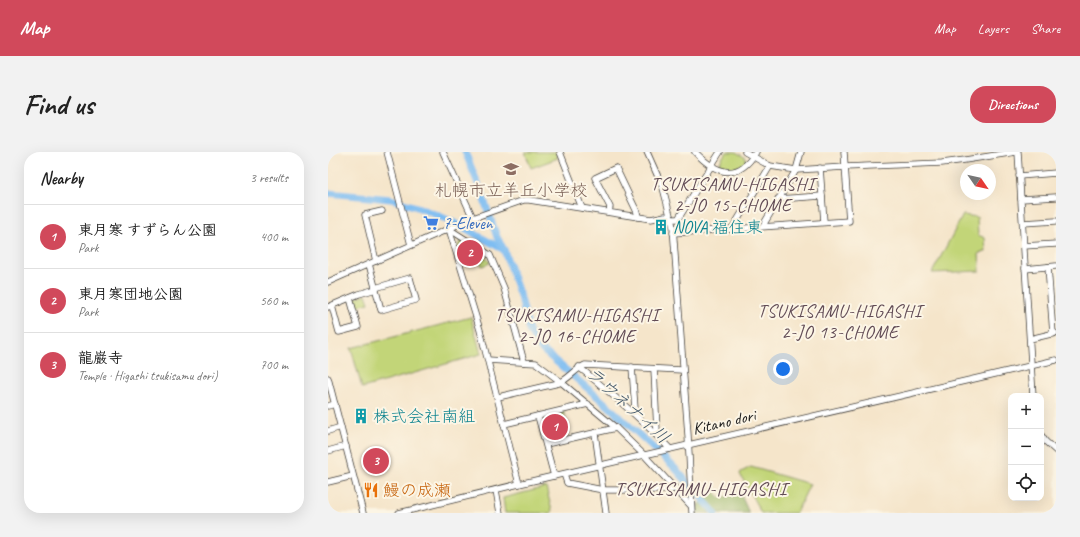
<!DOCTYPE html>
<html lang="en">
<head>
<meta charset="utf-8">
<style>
  body { margin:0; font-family:Caveat,"Klee One",sans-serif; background:#f2f2f2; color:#222 }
  .controls { position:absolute; right:12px; bottom:12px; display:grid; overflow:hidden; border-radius:8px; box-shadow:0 4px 16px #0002 }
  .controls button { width:36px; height:36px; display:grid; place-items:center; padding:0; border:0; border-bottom:1px solid #e0e0e0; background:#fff; color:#222; font:20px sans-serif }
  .compass { position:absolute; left:632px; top:12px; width:36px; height:36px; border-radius:50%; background:#fff; box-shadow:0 4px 16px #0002; rotate:124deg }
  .you { position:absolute; left:455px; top:217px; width:14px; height:14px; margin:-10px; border:3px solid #fff; border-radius:50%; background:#1a73e8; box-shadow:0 0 0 6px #1a73e833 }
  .badge { display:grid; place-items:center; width:26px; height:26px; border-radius:50%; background:#d1495b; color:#fff; font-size:13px; font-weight:700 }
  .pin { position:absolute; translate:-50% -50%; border:2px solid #fff; box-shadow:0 1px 4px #0006 }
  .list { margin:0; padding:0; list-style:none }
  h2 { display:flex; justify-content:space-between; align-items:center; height:52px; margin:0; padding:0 16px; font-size:17px }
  h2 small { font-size:13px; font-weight:400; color:#767676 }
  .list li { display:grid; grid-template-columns:26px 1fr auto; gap:12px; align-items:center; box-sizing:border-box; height:64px; padding:0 16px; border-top:1px solid #e0e0e0 }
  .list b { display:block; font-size:15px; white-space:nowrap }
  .list p { margin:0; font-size:13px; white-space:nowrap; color:#767676 }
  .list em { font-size:13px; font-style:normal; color:#767676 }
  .icon { flex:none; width:22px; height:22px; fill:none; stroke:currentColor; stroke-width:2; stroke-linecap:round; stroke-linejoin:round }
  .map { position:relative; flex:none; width:728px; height:361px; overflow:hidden; border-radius:16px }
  header { display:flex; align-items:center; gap:24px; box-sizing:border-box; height:56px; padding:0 20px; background:#d1495b; color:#fff }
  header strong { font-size:19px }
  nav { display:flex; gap:22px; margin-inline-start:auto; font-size:14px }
  .intro { display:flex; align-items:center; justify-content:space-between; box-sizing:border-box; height:96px; padding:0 24px }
  h1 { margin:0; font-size:28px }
  .button { padding:10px 18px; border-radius:16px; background:#d1495b; color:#fff; font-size:14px; font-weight:700 }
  main { display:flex; gap:24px; padding:0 24px }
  aside { flex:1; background:#fff; border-radius:16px; box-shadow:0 4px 16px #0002 }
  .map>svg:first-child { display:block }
</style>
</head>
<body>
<header>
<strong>Map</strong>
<nav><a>Map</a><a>Layers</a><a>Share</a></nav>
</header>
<div class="intro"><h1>Find us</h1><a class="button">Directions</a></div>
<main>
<aside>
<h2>Nearby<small>3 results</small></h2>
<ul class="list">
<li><span class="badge">1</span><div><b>東月寒 すずらん公園</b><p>Park</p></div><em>400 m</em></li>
<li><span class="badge">2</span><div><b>東月寒団地公園</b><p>Park</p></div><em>560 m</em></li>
<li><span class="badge">3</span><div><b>龍巌寺</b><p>Temple · Higashi tsukisamu dori)</p></div><em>700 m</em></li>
</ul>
</aside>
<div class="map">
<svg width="728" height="361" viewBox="0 0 728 361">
  <rect width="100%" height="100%" fill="#fcf5e5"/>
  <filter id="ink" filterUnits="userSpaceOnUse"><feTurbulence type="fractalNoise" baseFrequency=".025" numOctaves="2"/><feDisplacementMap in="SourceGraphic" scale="8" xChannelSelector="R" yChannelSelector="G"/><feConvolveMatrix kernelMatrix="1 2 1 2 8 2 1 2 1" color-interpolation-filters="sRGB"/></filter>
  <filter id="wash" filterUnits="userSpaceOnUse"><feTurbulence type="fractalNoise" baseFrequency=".012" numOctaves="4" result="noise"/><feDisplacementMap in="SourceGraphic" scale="16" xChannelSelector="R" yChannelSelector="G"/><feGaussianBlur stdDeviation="0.9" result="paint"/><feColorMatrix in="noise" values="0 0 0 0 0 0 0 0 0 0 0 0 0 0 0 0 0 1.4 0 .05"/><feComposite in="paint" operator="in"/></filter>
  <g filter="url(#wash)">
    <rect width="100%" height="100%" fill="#f5e5ca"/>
    <g fill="#c2d578" stroke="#6f784a">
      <polygon points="197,0 228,0 230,6 203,16"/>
      <path d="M398,0h10l10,6v3c-8,8 -16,9 -27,7l-1,-3z"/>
      <polygon points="635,63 649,65 650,83 657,86 658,100 651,101 652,119 604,121"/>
      <path d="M134,88c10,6 22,12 28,23l-8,3 -4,-8 -16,-2 -5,-9z"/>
      <polygon points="38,142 41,151 26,155 24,148 25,147"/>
      <polygon points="143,165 153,202 34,236 23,196"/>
      <polygon points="236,260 241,283 220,289 219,288 213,266 214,265"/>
      <polygon points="423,315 482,332 468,361 433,361 412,322 413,320"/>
      <polygon points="218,335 224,359 223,361 177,361 175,346"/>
    </g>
    <polygon fill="#99b668" stroke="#5a6942" points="385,338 392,346 412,341 421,361 369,361 369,354 377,345"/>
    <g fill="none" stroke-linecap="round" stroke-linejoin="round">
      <g stroke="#7ebdf2" stroke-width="7">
        <polyline points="137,0 153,39 169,85 176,98 194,150 201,179 211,195 278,252 345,314 387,361"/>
        <polyline points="0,41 63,47 89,55 109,63 133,74 176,98"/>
      </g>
    </g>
  </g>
  <g filter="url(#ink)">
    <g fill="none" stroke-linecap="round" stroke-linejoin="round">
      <defs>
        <g id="minor">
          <polyline points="59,0 83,93"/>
          <polyline points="115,0 145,66"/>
          <polyline points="232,0 254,56"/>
          <polyline points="319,0 335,36 345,75 360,283 364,361"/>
          <path d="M367,0c21,22 43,30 61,0"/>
          <polyline points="417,0 442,14 468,18 517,15 614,11 637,8 688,0"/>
          <polyline points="690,0 705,244"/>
          <polyline points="492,16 496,70"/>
          <polyline points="691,24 728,21"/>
          <polyline points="450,47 494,44"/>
          <polyline points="693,47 728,45"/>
          <polyline points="281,60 282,55 267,26 288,16 309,60 310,65"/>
          <polyline points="695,71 728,69"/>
          <polyline points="436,74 437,70 468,18 473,0"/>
          <polyline points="121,77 152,178 191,332"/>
          <polyline points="121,77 162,103 176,136 196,210"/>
          <polyline points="404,77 442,14"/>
          <polyline points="345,81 521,69 516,0"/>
          <polyline points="696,94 728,92"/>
          <polyline points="48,109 37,63 54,59"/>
          <polyline points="41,112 53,158 88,148 82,126 47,136"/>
          <polyline points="720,115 725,182"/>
          <polyline points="697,117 728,114"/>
          <polyline points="0,130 145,66 196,48 201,48 323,67 337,64 343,67 350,67 392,0"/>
          <polyline points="4,154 11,180 30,175 22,146"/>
          <polyline points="0,155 31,142 48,137"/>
          <polyline points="702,187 727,181"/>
          <polyline points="160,208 208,211 233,230 288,276 316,303 363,354"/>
          <path d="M251,215c32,26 63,52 91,82"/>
          <polyline points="304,215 307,257 306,261"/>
          <polyline points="326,217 329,279 328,283"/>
          <polyline points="0,226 35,361"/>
          <path d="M170,245l61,-14c10,-4 16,-14 26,-18l97,5"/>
          <polyline points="0,254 7,252"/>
          <polyline points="210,264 226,324"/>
          <polyline points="176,272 260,252"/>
          <polyline points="0,279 13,275"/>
          <polyline points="267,281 278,361"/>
          <polyline points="713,283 717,289 728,299"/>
          <polyline points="218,292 288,276"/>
          <polyline points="0,299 18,294"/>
          <polyline points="236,322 239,331 275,338 343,338 347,336"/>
          <polyline points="0,330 25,324"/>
          <polyline points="168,338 172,361"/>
          <polyline points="71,361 191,332 728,208"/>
        </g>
      </defs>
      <use href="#minor" stroke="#3d3a36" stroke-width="7"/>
      <use href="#minor" stroke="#fff" stroke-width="5.5"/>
    </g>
  </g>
  <defs>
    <symbol id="school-bare" viewBox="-9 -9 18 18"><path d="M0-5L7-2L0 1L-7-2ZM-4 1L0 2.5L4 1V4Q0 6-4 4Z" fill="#8d6e63" stroke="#fcf5e5" stroke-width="2.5" paint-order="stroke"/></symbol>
    <symbol id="supermarket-bare" viewBox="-9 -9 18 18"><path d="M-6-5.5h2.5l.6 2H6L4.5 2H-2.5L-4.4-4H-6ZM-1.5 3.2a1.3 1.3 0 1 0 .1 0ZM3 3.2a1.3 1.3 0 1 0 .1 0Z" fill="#3f7fe0" stroke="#fcf5e5" stroke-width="2.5" paint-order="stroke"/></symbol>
    <symbol id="building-bare" viewBox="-9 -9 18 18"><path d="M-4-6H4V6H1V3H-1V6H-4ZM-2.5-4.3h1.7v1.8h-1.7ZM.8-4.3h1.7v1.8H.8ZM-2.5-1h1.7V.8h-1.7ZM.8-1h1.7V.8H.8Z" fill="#0f9aa8" stroke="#fcf5e5" stroke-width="2.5" paint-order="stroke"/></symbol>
    <symbol id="restaurant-bare" viewBox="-9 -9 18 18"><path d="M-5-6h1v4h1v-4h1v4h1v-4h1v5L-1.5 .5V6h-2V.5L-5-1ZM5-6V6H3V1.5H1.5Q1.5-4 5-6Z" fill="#e8710a" stroke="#fcf5e5" stroke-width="2.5" paint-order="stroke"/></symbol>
  </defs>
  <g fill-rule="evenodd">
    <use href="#school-bare" x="172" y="6" width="22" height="22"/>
    <use href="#supermarket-bare" x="92" y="60" width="22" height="22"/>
    <use href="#building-bare" x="322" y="64" width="22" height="22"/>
    <use href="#building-bare" x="22" y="253" width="22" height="22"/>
    <use href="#restaurant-bare" x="32" y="327" width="22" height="22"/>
  </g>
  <g text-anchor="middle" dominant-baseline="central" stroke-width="4" stroke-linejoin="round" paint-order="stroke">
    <g font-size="17" fill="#785e54" stroke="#fcf5e5">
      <text x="183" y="38">札幌市立羊丘小学校</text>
    </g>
    <g font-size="17" fill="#366cbe" stroke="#fcf5e5" text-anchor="start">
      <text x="115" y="71">7-Eleven</text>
    </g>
    <g font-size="17" fill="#0d838f" stroke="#fcf5e5" text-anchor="start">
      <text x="345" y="75">NOVA 福住東</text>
      <text x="45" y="264">株式会社南組</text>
    </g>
    <g font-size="17" fill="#1c1c1c" stroke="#fcf5e5">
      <text transform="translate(396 270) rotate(-13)">Kitano dori</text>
    </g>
    <g font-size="17" fill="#c56008" stroke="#fcf5e5" text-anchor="start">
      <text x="55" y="338">鰻の成瀬</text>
    </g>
    <g font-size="18" letter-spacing="1" fill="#624c56" stroke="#fcf5e5">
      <text x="405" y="32">TSUKISAMU-HIGASHI<tspan x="405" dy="21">2-JO 15-CHOME</tspan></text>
      <text x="512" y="159">TSUKISAMU-HIGASHI<tspan x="512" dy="21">2-JO 13-CHOME</tspan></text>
      <text x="249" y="163">TSUKISAMU-HIGASHI<tspan x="249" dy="21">2-JO 16-CHOME</tspan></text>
    </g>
    <g font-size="18" font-style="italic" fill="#3e5467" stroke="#fcf5e5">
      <text transform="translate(300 253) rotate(42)">ラウネナイ川</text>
    </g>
    <g font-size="19" letter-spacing="1" fill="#624c56" stroke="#fcf5e5">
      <text x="373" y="337">TSUKISAMU-HIGASHI</text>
    </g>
  </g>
</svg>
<div class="controls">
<button>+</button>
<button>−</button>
<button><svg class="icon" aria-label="locate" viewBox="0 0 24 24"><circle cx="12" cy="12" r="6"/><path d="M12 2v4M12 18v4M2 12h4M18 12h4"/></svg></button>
</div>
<svg class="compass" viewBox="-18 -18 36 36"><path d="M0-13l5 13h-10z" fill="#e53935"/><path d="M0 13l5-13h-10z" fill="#767676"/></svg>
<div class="you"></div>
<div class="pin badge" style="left:227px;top:275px">1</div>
<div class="pin badge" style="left:142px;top:101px">2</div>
<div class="pin badge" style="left:48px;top:309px">3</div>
</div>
</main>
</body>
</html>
